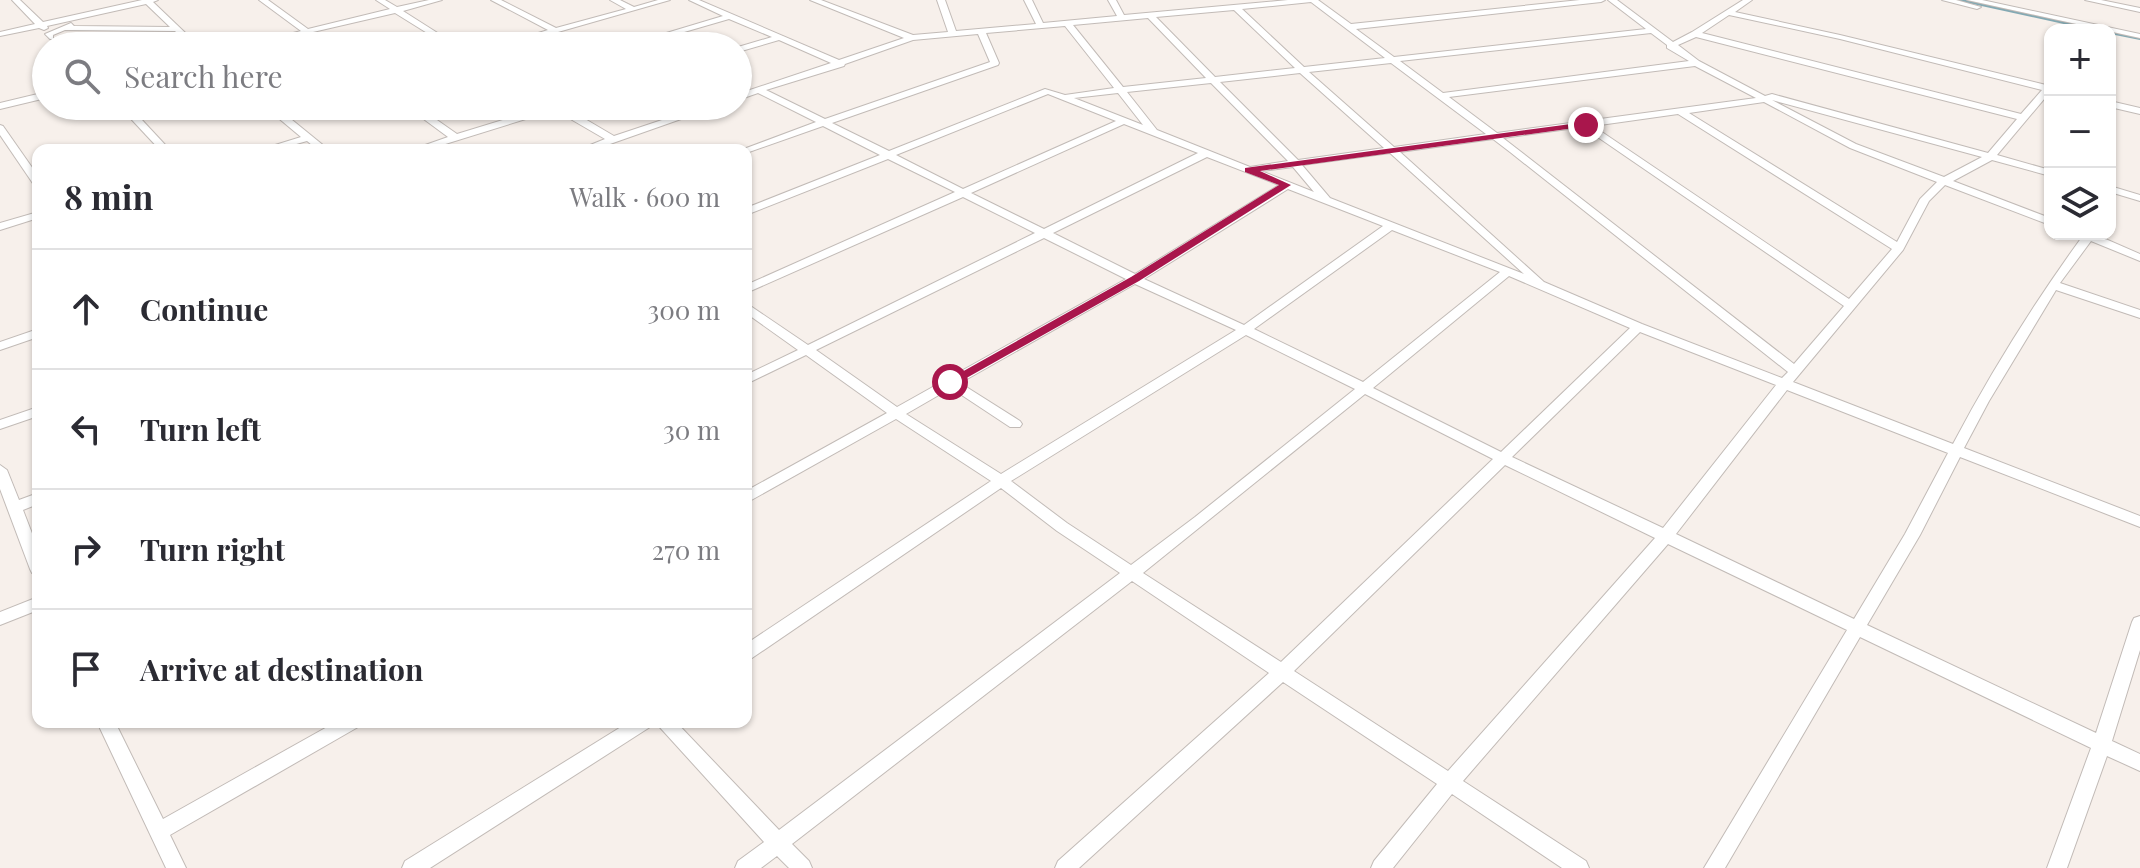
<!DOCTYPE html>
<html lang="en">
<head>
<meta charset="utf-8">
<style>
  body { margin:0; font-family:"Playfair Display",serif; background:#f2f2f3; color:#2b2b33 }
  .controls { position:absolute; right:24px; top:24px; display:grid; overflow:hidden; border-radius:16px; box-shadow:0 2px 6px #0004 }
  .controls button { width:72px; height:72px; display:grid; place-items:center; padding:0; border:0; border-bottom:2px solid #e1e1e2; background:#fff; color:#2b2b33; font:40px sans-serif }
  .stop { position:absolute; width:24px; height:24px; margin:-18px; border:6px solid #a9164c; border-radius:50%; background:#fff }
  .stop.end { background:#a9164c; border-color:#fff; box-shadow:0 2px 8px #0008 }
  .list { margin:0; padding:0; list-style:none }
  h2 { display:flex; justify-content:space-between; align-items:center; height:104px; margin:0; padding:0 32px; font-size:34px }
  h2 small { font-size:26px; font-weight:400; color:#7c7c81 }
  .list li { display:grid; grid-template-columns:52px 1fr auto; gap:24px; align-items:center; box-sizing:border-box; height:120px; padding:0 32px; border-top:2px solid #e1e1e2 }
  .list b { display:block; font-size:30px; white-space:nowrap }
  .list em { font-size:26px; font-style:normal; color:#7c7c81 }
  .icon { flex:none; width:44px; height:44px; fill:none; stroke:currentColor; stroke-width:2; stroke-linecap:round; stroke-linejoin:round }
  .map { position:relative; flex:none; width:2140px; height:868px; overflow:hidden }
  .search { position:absolute; background:#fff; box-shadow:0 2px 6px #0004; left:32px; top:32px; width:720px; height:88px; display:flex; align-items:center; gap:20px; box-sizing:border-box; padding:0 28px; border-radius:44px; color:#7c7c81; font-size:30px }
  .panel { position:absolute; background:#fff; box-shadow:0 2px 6px #0004; left:32px; top:144px; width:720px; height:584px; border-radius:16px }
  .map>svg:first-child { display:block }
</style>
</head>
<body>
<div class="map">
<svg width="2140" height="868" viewBox="0 0 2140 868">
  <rect width="100%" height="100%" fill="#f7f0eb"/>
  <g fill="none" stroke-linecap="round" stroke-linejoin="round">
    <g fill="#83a9b3" fill-rule="evenodd">
      <polygon points="1954,0 1969,0 2106,30 2091,30"/>
      <polygon points="2108,30 2110,30 2140,36 2140,40 2110,34"/>
    </g>
    <defs>
      <g id="street">
        <polygon points="12,0 20,0 43,22 142,0 158,0 153,2 199,46 190,46 175,31 65,30 53,35 53,39 50,39 45,34 71,23 74,26 170,27 146,4 47,26 48,28 44,30 39,28 0,36 0,32 35,24"/>
        <polygon points="259,0 268,0 308,29 390,9 376,0 385,0 397,7 429,0 442,0 403,11 458,46 448,46 395,13 313,32 331,46 322,46 306,34 257,46 243,46 301,31"/>
        <polygon points="491,0 501,0 556,28 626,9 610,0 620,0 634,7 658,0 670,0 509,46 496,46 548,30"/>
        <path d="M689,0h10l140,60 65,-22 -94,-38h11l92,35 35,-3 -11,-32h8l11,31 80,-7 -12,-24h8l11,23 74,-7 -9,-16h8l8,15 164,-15h30l33,24 229,-24h25l-4,2 -245,27 38,28 252,-28 -38,-29h9l56,42 19,-10 51,-32h9l-17,12 105,23 206,50 4,-2v9l-53,63 53,15v6l-58,-16 -39,21 97,37v7l-105,-40 -16,16 -26,49 -110,132 160,62c38,-72 81,-141 129,-207l-3,-3h15l46,20v7l-49,-20 -31,42 80,27v8l-84,-28 -67,111 -25,47 176,68v11l-180,-70 -40,78 -53,90 229,108 36,-111 2,-4 6,-2v34l-28,91 28,13v17l-33,-15 -40,112h-20l44,-120 -231,-111 -135,231h-21l143,-238 -179,-86 -205,237 123,80 3,7h-27l-110,-74 -59,74h-22l3,-7 63,-77 -154,-102 -204,186h-24l3,-7 211,-188 -137,-92 -340,263 17,17 3,7h-23l-12,-12 -16,12h-26l3,-7 26,-19 -109,-120h21l103,108 341,-257 -63,-42 -56,-43 -249,170 -6,2v-16l245,-163 -95,-62 -150,84v-12l141,-78 -81,-58 -60,29v-9l52,-25 -52,-37v-10l62,42 227,-112 -72,-36 -217,96v-8l209,-93 -67,-33 -142,56v-7l134,-53 -57,-29 -74,26 -8,-2 75,-28 -58,-29 -20,7v-6l93,-31 -52,-23 -41,12v-5l34,-10 -43,-18 -93,27h-13l100,-30zM1311,2l74,56 -81,9 -62,-58zM1234,10l61,58 -80,9 -59,-60zM1729,15l111,24 202,51 -21,24 -319,-81zM1148,18l58,60 -83,9 -50,-62zM1065,26l49,62 -49,7 -20,-6 -156,62 -57,-28 166,-58 1,-2 -13,-30zM1651,33l16,12v3l22,13 -246,32 -43,-32zM978,34l12,28 -165,57 -59,-29 78,-24 1,-2 68,-24zM1696,37l321,82 -29,34 -216,-59 -7,2 -66,-35 -21,-16zM1391,63l95,71 -92,13 -85,-75zM1695,66l61,32 -259,35 -48,-36zM1300,73l84,75 -86,12 -78,-78zM1211,83l77,78 -38,6 -93,-37 -30,-38zM1118,93l25,32 -69,-27zM1048,94l68,27 -153,68 -67,-34zM1772,100l210,57 -38,20 -88,-33zM1764,102l86,46 87,34 -17,17 -23,43 -208,-129zM1678,114l214,135 -43,50 -256,-173zM1124,124l74,29 -154,76 -73,-36zM1583,127l261,179 -50,58 -291,-226zM1493,139l17,13 278,220 -6,6 -140,-54 -98,-42 -144,-130zM1390,153l134,121 -194,-76 -28,-33zM1207,157l72,28 -144,89 -82,-41zM1293,167l21,25 -53,-21zM1288,189l95,37 -139,99 -100,-46zM1392,230l108,42 -137,110 -109,-53zM1044,238l82,41 -229,128 -81,-57zM1509,276l121,52 -129,124 -128,-64zM1135,284l101,46 -235,144 -95,-60 45,-26 59,39h10l2,-3 -2,-3 -60,-38zM1640,332l136,53 -113,143 -151,-71zM1246,335l109,54 -160,128 -64,48 -64,-42 -56,-42zM1787,390l161,63 -43,81 -51,85 -178,-85zM1365,394l128,65 -212,203 -138,-89zM1505,465l150,73 -207,233 -154,-100z"/>
        <polygon points="1942,0 1956,0 1981,7 1977,9"/>
        <polygon points="1967,0 1982,0 2140,34 2140,38"/>
        <polygon points="2085,0 2101,0 2140,8 2140,12"/>
        <polygon points="46,92 46,98 0,109 0,103"/>
        <polygon points="2110,101 2140,108 2140,114 2110,107"/>
        <polygon points="119,106 129,106 170,150 160,150"/>
        <polygon points="264,106 275,106 329,150 318,150 307,141 275,150 259,150 301,137"/>
        <polygon points="406,106 417,106 457,134 549,106 563,106 614,136 704,106 718,106 593,150 578,150 605,139 555,110 426,150 411,150 448,137"/>
        <polygon points="0,125 3,126 38,176 38,186 34,185 0,135"/>
        <polygon points="2110,186 2140,195 2140,201 2110,192"/>
        <polygon points="38,212 38,218 0,230 0,223"/>
        <polygon points="38,329 38,337 0,350 0,342"/>
        <polygon points="38,407 38,416 0,429 0,420"/>
        <polygon points="0,465 7,470 19,500 38,493 38,504 23,510 38,549 38,575 32,573 30,569 0,489"/>
        <polygon points="38,597 38,610 0,625 0,612"/>
        <polygon points="97,722 115,722 163,819 336,722 361,722 358,727 170,835 186,868 166,868"/>
        <polygon points="629,722 653,722 650,727 430,868 402,868 405,861"/>
      </g>
    </defs>
    <use href="#street" stroke="#c2bbb7" stroke-width="2"/>
    <use href="#street" fill="#fff" fill-rule="evenodd"/>
  </g>
  <polygon fill="#a9164c" points="1586,122 1589,126 1260,171 1291,185 1139,281 954,385 944,382 1131,277 1279,185 1245,172 1245,168"/>
</svg>
<div class="controls">
<button>+</button>
<button>−</button>
<button><svg class="icon" aria-label="layers" viewBox="0 0 24 24"><path d="M12 4l9 5-9 5-9-5zM3 14l9 5 9-5"/></svg></button>
</div>
<div class="stop" style="left:950px;top:382px"></div>
<div class="stop end" style="left:1586px;top:125px"></div>
<div class="search"><svg class="icon" aria-label="search" viewBox="0 0 24 24"><circle cx="10" cy="10" r="6"/><path d="M15 15l6 6"/></svg>Search here</div>
<section class="panel">
<h2>8 min<small>Walk · 600 m</small></h2>
<ul class="list">
<li><svg class="icon" aria-label="ahead" viewBox="0 0 24 24"><path d="M12 20V5M6 11l6-6 6 6"/></svg><div><b>Continue</b></div><em>300 m</em></li>
<li><svg class="icon" aria-label="left" viewBox="0 0 24 24"><path d="M17 20v-9H6M10 6l-5 5 5 5"/></svg><div><b>Turn left</b></div><em>30 m</em></li>
<li><svg class="icon" aria-label="right" viewBox="0 0 24 24"><path d="M7 20v-9h11M14 6l5 5-5 5"/></svg><div><b>Turn right</b></div><em>270 m</em></li>
<li><svg class="icon" aria-label="arrive" viewBox="0 0 24 24"><path d="M6 21V4h12l-3 4 3 4H6"/></svg><div><b>Arrive at destination</b></div></li>
</ul>
</section>
</div>
</body>
</html>
